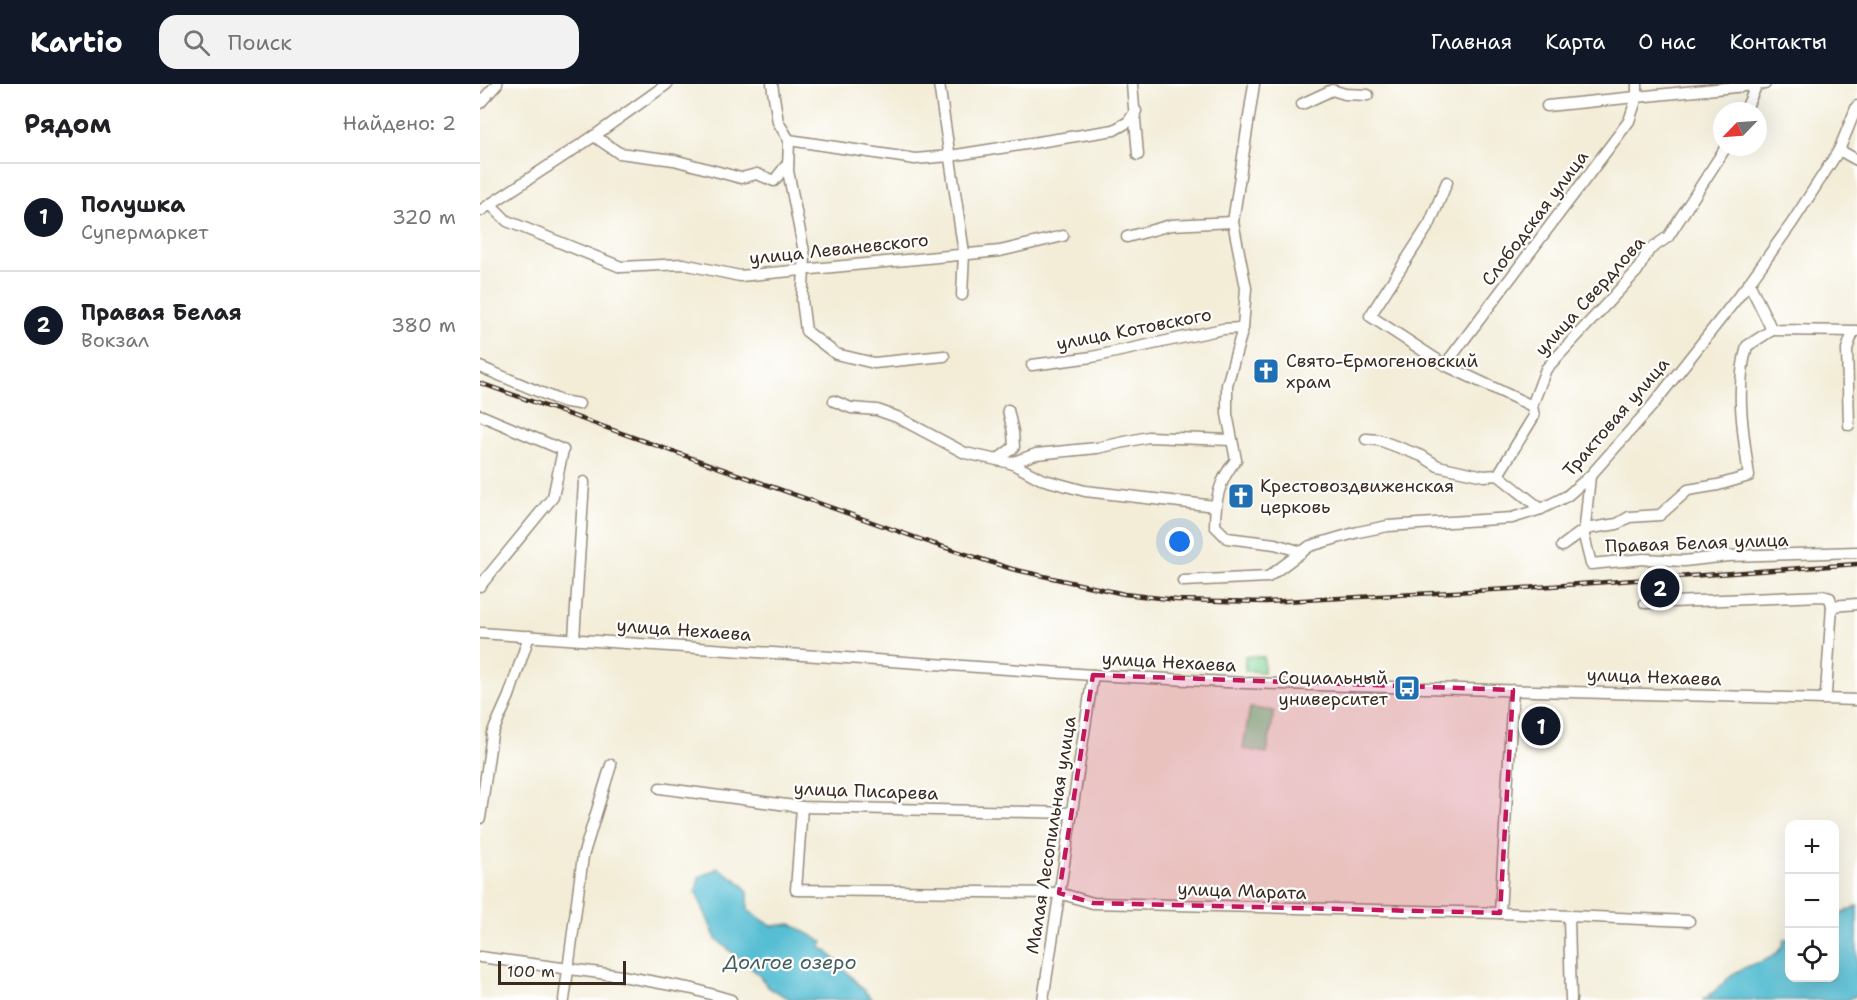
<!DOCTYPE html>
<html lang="ru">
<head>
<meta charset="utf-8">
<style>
  body { margin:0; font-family:"Shantell Sans",sans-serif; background:#f2f2f2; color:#202124 }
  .controls { position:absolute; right:18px; bottom:18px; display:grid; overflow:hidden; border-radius:12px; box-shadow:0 6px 24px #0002 }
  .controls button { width:54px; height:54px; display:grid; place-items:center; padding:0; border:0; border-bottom:2px solid #e0e0e0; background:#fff; color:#202124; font:30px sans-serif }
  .compass { position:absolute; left:1233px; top:18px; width:54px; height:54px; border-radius:50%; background:#fff; box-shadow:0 6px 24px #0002; rotate:245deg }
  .scale { position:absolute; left:18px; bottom:15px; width:128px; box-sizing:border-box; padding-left:6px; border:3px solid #3b2a1e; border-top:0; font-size:16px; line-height:21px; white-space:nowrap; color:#3b2a1e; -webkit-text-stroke:4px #fff; paint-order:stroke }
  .you { position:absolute; left:700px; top:458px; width:21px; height:21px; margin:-15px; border:4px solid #fff; border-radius:50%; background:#1a73e8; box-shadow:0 0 0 9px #1a73e833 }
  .badge { display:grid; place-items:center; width:39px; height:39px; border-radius:50%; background:#111827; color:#fff; font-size:20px; font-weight:700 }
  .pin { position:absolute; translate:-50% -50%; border:3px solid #fff; box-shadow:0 2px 6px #0006 }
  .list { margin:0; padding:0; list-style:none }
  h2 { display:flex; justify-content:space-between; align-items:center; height:78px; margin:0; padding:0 24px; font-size:26px }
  h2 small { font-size:20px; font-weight:400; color:#757577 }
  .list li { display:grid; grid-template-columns:39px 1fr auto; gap:18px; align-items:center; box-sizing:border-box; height:108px; padding:0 24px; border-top:2px solid #e0e0e0 }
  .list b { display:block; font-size:22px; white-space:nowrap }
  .list p { margin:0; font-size:20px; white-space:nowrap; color:#757577 }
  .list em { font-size:20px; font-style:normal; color:#757577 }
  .icon { flex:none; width:33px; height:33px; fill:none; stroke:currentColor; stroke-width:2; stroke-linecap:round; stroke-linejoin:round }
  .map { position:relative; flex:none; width:1377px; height:916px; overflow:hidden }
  header { display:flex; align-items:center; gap:36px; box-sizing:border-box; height:84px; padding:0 30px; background:#111827; color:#fff }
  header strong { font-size:28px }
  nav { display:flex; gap:33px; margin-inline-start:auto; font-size:21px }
  .search { width:420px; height:54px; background:#f2f2f2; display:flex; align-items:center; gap:15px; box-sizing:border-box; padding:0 21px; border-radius:18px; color:#757577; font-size:22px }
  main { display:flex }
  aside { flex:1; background:#fff }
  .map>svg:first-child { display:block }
</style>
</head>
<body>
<header>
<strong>Kartio</strong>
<div class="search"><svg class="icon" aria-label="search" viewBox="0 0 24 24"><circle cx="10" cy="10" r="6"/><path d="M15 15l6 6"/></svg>Поиск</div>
<nav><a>Главная</a><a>Карта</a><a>О нас</a><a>Контакты</a></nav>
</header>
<main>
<aside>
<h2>Рядом<small>Найдено: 2</small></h2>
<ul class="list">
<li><span class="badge">1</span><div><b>Полушка</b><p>Супермаркет</p></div><em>320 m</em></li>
<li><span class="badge">2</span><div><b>Правая Белая</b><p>Вокзал</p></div><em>380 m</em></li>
</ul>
</aside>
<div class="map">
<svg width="1377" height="916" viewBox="0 0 1377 916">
  <defs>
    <pattern id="park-crowns" width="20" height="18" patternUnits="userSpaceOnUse" patternTransform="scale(1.5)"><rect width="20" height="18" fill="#84d799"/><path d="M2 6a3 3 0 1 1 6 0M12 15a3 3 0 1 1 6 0" fill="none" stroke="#73b983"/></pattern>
  </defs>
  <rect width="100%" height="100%" fill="#fff"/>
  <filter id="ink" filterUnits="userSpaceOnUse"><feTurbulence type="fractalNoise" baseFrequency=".0167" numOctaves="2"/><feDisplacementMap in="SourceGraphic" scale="12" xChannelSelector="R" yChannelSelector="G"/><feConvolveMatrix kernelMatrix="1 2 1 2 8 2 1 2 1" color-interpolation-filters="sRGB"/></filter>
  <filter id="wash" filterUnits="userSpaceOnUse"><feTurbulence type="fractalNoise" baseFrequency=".008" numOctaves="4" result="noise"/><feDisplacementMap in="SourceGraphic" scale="24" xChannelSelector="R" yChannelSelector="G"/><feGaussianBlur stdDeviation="1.35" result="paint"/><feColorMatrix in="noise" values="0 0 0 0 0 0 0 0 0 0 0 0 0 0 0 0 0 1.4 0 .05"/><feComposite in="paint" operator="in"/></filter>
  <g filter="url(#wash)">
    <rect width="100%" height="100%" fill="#f3edd8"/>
    <polygon fill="url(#park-crowns)" stroke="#60805c" stroke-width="1.5" points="765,572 784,573 784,588 765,587"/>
    <polygon fill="#84d799" stroke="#60805c" stroke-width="1.5" points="770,624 794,627 787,669 763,665"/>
    <g fill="#56bed3" stroke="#487478" stroke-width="1.5">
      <polygon points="238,784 261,799 268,808 268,826 292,842 311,840 343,858 340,863 348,868 393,916 312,916 289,904 277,889 236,855 216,808 219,793"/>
      <path d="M1377,822v89l-9,5h-146c14,-7 20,-18 33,-27 16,-12 44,-10 49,-33l5,-2 1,40h44l1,-61z"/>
    </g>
  </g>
  <g filter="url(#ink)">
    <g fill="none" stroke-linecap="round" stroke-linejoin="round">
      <defs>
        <g id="minor">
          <polyline points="292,0 298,38 309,56 308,87 325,173 322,216 326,247 356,270 394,279 464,272"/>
          <polyline points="459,0 484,169 482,211"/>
          <polyline points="652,0 658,71"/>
          <path d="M774,0l-21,138 13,66 -3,40 -16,57v29l9,46c-17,20 -21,40 -21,66l12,12 48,6 27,8"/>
          <polyline points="0,19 17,0"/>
          <polyline points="822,20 852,6 865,10 888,11"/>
          <polyline points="1067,22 1285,0"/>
          <polyline points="1265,27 1277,0"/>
          <polyline points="114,52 139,69 194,76 261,94 277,90 294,97 308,79"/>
          <polyline points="309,56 435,75 470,72 634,46 648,38 656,27"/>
          <polyline points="1359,66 1377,76"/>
          <polyline points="967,98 950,139 890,232 965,281 1052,322"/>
          <polyline points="10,120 27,137 141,183 203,180 260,192 520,167 583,152"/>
          <polyline points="0,127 114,52 187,0"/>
          <polyline points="647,153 691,141 753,138"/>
          <polyline points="1269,199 1292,246 1377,247"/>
          <polyline points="552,281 612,273 743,245 763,244"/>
          <polyline points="965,281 1149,37 1157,13 1157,0"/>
          <polyline points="0,283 81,317 99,320"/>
          <polyline points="354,317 371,324 397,326 417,333 485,369 531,379 556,370 617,364 668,353 751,356"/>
          <polyline points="0,331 83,366 73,413 0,502"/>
          <polyline points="1369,341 1367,265 1373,248"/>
          <polyline points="886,355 899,356 942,372 958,382 1004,392 1018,391 1061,425"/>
          <polyline points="517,376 534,363 533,348 528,326"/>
          <polyline points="531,379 561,395 605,407 735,422"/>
          <polyline points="1018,391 1054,332 1052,322 1066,285 1157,187 1169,166 1188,153 1246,63"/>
          <polyline points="1110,392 1104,452 1111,480 1163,475 1204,477 1248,472 1377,468"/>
          <path d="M1082,462l23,-17 32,-5 12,-7 31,-2 28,-25 30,-5 31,-9c-6,-44 -14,-87 -2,-130l25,-16"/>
          <polyline points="703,497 788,493 830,462 878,448 908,442 1032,434 1061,425 1087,412 1110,392 1172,322 1269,199 1312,139 1359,66 1377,22"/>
          <polyline points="1165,519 1343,512 1350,514 1352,522"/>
          <polyline points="0,549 613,591 765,599 1377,616"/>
          <polyline points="94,555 104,398"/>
          <polyline points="1342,615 1346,609 1352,522 1377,520"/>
          <polyline points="180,704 322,723 592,729"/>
          <polyline points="322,723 316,806 579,809 613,819 1020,829 1209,837"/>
          <polyline points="0,734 12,650 29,612 49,552"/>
          <polyline points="1020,829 1033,606"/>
          <polyline points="1089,833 1091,916"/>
          <polyline points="0,873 142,892 213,905 251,916"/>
          <polyline points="84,916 103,772 131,681"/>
          <polyline points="563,916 613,591"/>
        </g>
      </defs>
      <use href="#minor" stroke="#978c7b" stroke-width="13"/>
      <use href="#minor" stroke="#fff" stroke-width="10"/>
      <defs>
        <polyline id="rail" points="0,299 451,459 532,485 644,510 697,516 786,518 1030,505 1377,480"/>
      </defs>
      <use href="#rail" stroke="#3b2a1e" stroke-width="4.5"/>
      <use href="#rail" stroke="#fff" stroke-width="2" stroke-dasharray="7" stroke-linecap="butt"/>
    </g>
  </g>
  <path fill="#c2185b" fill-opacity="0.2" stroke="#c2185b" stroke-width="4.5" stroke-dasharray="12 8" stroke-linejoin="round" d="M613,591l420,15 -13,223 -407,-10 -34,-10z"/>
  <defs>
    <symbol id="church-square" viewBox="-11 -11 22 22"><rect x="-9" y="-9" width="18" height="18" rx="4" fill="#1f6fb2" stroke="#fff"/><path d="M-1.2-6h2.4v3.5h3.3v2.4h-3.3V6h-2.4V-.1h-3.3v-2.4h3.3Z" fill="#fff"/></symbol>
    <symbol id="bus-square" viewBox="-11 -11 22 22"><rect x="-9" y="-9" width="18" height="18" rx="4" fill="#1f6fb2" stroke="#fff"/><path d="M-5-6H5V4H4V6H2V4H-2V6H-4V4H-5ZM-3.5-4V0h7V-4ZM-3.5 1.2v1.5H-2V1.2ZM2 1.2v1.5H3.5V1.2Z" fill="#fff"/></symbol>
  </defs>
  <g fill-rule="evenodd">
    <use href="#church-square" x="771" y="272" width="30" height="30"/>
    <use href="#church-square" x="746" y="397" width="30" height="30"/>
    <use href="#bus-square" x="912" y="589" width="30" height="30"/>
  </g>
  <g text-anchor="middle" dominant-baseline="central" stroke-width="4.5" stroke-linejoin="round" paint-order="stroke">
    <g font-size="18" fill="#3b2a1e" stroke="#fff">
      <text transform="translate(1055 134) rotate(-53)">Слободская улица</text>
      <text transform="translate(359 165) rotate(-6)">улица Леваневского</text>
      <text transform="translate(1110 212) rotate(-48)">улица Свердлова</text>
      <text transform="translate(654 245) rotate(-11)">улица Котовского</text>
      <text transform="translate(1136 333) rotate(-49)">Трактовая улица</text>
      <text transform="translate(1217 459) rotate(-2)">Правая Белая улица</text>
      <text transform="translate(204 546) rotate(4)">улица Нехаева</text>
      <text transform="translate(689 578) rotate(3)">улица Нехаева</text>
      <text transform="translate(1174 593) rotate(2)">улица Нехаева</text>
      <text transform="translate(386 707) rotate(2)">улица Писарева</text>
      <text transform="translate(571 751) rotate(-81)">Малая Лесопильная улица</text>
      <text transform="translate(762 807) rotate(2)">улица Марата</text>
    </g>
    <g font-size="18" fill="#3b2a1e" stroke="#fff" text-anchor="start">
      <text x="806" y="277">Свято-Ермогеновский<tspan x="806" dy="21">храм</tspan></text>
      <text x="780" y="402">Крестовоздвиженская<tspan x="780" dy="21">церковь</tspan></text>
      <text x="908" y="594" text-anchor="end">Социальный<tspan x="908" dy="21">университет</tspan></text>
    </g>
    <g font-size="20" font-style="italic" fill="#445e5d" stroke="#fff">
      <text x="310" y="878">Долгое озеро</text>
    </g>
  </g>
</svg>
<div class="controls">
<button>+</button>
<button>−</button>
<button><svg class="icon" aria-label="locate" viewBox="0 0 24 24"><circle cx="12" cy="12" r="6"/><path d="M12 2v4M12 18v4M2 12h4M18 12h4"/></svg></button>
</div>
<svg class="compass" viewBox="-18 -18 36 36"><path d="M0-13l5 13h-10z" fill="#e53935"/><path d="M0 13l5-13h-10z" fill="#757577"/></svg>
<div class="scale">100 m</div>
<div class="you"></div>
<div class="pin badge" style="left:1061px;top:642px">1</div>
<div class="pin badge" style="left:1180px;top:504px">2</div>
</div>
</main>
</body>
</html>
